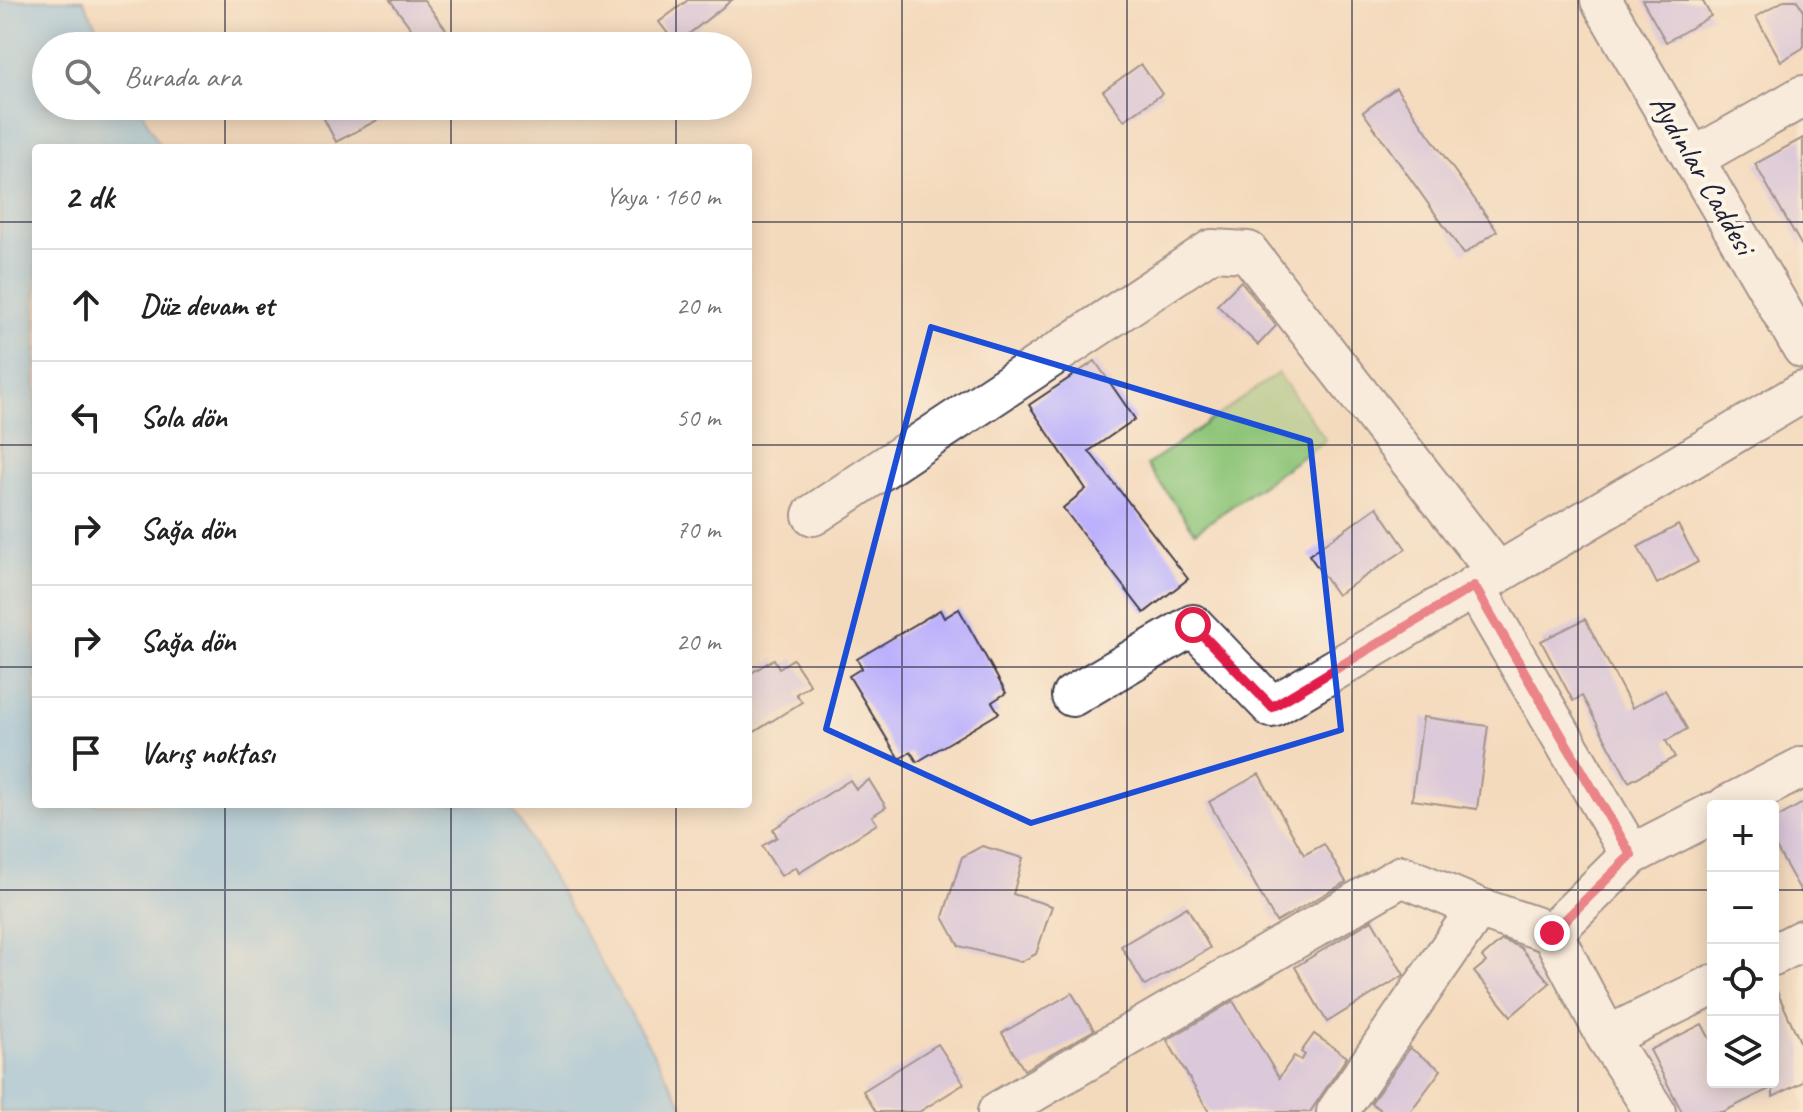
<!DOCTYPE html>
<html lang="tr">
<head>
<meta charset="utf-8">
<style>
  body { margin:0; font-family:Caveat,sans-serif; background:#f6f6f6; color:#222 }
  .controls { position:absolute; right:24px; bottom:24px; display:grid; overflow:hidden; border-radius:8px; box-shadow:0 4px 20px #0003 }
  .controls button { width:72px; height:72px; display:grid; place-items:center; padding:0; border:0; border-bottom:2px solid #e0e0e0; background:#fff; color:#222; font:40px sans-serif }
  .stop { position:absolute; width:24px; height:24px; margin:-18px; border:6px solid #e11d48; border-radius:50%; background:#fff }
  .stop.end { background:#e11d48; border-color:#fff; box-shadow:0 2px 8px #0008 }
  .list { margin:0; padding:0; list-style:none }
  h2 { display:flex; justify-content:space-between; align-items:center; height:104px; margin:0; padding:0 32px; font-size:34px }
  h2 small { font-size:26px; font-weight:400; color:#767676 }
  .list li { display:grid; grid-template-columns:52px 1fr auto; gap:24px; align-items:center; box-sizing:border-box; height:112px; padding:0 32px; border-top:2px solid #e0e0e0 }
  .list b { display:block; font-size:30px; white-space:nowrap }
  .list em { font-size:26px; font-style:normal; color:#767676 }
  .icon { flex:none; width:44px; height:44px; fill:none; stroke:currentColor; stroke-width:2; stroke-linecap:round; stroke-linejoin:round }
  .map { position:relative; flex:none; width:1803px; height:1112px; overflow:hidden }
  .search { position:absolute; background:#fff; box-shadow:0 4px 20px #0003; left:32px; top:32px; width:720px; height:88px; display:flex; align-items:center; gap:20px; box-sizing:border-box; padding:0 28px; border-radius:44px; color:#767676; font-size:30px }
  .panel { position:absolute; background:#fff; box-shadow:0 4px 20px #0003; left:32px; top:144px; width:720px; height:664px; border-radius:8px }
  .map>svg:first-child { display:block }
</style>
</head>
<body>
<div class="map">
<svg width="1803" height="1112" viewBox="0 0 1803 1112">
  <rect width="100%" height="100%" fill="#fcf5e5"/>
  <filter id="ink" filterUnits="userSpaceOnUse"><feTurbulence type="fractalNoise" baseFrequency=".0125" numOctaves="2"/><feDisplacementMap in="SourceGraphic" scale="16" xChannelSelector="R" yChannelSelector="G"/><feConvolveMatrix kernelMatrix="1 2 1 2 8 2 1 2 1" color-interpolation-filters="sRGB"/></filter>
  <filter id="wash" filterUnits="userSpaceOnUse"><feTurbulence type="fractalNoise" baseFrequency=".006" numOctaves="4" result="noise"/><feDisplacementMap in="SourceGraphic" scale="32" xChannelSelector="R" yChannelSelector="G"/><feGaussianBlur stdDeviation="1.8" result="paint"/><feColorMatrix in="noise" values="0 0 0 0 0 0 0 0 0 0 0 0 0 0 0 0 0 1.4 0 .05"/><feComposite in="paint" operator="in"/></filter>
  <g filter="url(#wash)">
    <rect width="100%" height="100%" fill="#f4dabd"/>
    <polygon fill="#8cc477" stroke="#577359" stroke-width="2" points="1278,373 1326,440 1195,532 1147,465"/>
    <polygon fill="#77c1f0" stroke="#4c7296" stroke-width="2" points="0,0 83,0 107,46 46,46 46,106 139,106 161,148 36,148 36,804 510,804 687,1112 0,1112"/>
    <g id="blocks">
      <g fill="#bcb1fc">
        <polygon points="390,0 424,0 451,36 438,46 424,46"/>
        <polygon points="688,0 732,0 676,44 659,22"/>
        <polygon points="1642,0 1702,0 1711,16 1666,42"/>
        <polygon points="1785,0 1797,0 1803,10 1803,48 1781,61 1756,17"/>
        <polygon points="1141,64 1162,94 1124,120 1103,91"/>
        <polygon points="1396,88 1497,231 1464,254 1363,112"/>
        <polygon points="344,106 404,106 336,142 323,117"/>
        <polygon points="1803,138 1803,248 1755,164"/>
        <polygon points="1241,281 1276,326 1258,345 1217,305"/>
        <polygon points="1095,361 1135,419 1089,451 1188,579 1144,613 1063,508 1086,489 1029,405"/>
        <polygon points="1377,507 1406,549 1337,595 1309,555"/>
        <polygon points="1678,525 1698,562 1657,584 1638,547"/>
        <polygon points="959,609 1006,693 992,702 999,713 917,762 911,752 899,759 849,676 862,668 857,659 940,610 944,618"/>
        <polygon points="1585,619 1632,708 1665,690 1687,729 1666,741 1675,757 1629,782 1582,696 1573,701 1541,641"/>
        <polygon points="774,659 779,668 793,659 810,685 796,694 802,702 748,736 748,675"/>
        <polygon points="1423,717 1488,726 1477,809 1412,800"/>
        <polygon points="1259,774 1304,855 1324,844 1346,882 1276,922 1209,802"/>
        <polygon points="850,780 856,789 869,780 886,807 872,816 877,824 799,873 796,867 781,876 762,846 777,837 773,829"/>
        <polygon points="1803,803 1803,895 1773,842 1773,820"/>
        <polygon points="982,846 1023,858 1013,894 1052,906 1036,954 1021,962 959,946 943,917 962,857"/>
        <polygon points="1187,907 1210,948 1145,986 1121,946"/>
        <polygon points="1372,920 1404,975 1327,1022 1295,967"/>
        <polygon points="1502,940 1520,947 1550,983 1511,1016 1474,972 1486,962 1482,957"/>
        <polygon points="1773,983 1803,1048 1803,1082 1773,1097 1773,1087 1723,1112 1682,1112 1650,1050 1702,1024 1713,1045 1713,1082 1773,1082"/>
        <polygon points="1072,993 1094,1030 1024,1070 1002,1033"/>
        <polygon points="1233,1001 1279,1078 1294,1056 1301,1060 1305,1055 1301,1052 1314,1034 1347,1057 1310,1112 1209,1112 1167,1040"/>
        <polygon points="938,1044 964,1084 919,1112 876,1112 863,1091"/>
        <polygon points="1410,1048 1441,1070 1410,1112 1384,1112 1371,1103"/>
      </g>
    </g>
  </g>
  <g filter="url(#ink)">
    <use href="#blocks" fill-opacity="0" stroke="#423e4e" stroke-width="2"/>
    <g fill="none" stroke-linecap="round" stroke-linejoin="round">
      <defs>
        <g id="minor">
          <polyline points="1601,0 1803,348"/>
          <polyline points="1694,158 1803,96"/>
          <polyline points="813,515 1212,250 1248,252 1497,572"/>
          <polyline points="1474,586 1631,855"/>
          <polyline points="1072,696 1193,625 1272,707 1803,392"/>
          <polyline points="1727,806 1803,767"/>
          <polyline points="1552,933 1607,1037 1655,1112"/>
          <polyline points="1773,955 1803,940"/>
          <polyline points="1607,1037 1713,985"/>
          <polyline points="998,1112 1402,876 1478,908"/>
          <polyline points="1337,1112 1478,908 1552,933 1631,855 1713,813"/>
        </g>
      </defs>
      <use href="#minor" stroke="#423e4e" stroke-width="44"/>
      <use href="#minor" stroke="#fff" stroke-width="40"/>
    </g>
  </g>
  <g fill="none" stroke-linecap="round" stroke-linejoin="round" filter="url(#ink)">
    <polyline stroke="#e11d48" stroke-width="10" points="1193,625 1272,707 1474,586 1631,855 1552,933"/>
  </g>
  <path d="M0 0H1803V1112H0ZM931,327l379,114 31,289 -310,93 -205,-94z" fill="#f4dabd" fill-opacity=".55" fill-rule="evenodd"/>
  <path fill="none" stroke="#1d4ed8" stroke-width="6" stroke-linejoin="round" d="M931,327l379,114 31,289 -310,93 -205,-94z"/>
  <path fill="none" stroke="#22223b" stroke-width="2" stroke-opacity="0.55" d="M225,0v46M451,0v46M676,0v46M902,0v1112M1127,0v1112M1352,0v1112M1578,0v1112M225,106v42M451,106v42M676,106v42M0,222h36M748,222h1055M0,445h36M748,445h1055M0,667h36M748,667h1055M225,804v308M451,804v308M676,804v308M0,890h1713M1773,890h30"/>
  <g text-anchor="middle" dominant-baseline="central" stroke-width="8" stroke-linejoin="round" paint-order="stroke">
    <g font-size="32" fill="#22223b" stroke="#fcf5e5">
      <text transform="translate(1703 174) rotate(60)">Aydınlar Caddesi</text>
    </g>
  </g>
</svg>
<div class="controls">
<button>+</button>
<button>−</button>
<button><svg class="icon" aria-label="locate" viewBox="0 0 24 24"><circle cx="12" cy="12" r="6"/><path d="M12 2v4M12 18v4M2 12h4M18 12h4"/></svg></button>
<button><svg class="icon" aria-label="layers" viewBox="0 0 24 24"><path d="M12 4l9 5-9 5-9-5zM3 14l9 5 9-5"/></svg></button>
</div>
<div class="stop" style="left:1193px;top:625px"></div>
<div class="stop end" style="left:1552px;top:933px"></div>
<div class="search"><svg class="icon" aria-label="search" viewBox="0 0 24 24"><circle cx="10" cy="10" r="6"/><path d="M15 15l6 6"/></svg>Burada ara</div>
<section class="panel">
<h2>2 dk<small>Yaya · 160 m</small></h2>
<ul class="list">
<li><svg class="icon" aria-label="ahead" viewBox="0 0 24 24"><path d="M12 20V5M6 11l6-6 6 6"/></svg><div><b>Düz devam et</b></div><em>20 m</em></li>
<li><svg class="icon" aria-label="left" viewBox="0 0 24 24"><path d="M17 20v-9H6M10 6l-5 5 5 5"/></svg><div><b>Sola dön</b></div><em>50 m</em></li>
<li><svg class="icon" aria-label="right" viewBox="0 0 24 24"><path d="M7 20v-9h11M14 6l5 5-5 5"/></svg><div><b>Sağa dön</b></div><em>70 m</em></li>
<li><svg class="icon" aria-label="right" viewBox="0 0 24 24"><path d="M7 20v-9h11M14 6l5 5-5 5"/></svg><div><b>Sağa dön</b></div><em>20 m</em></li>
<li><svg class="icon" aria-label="arrive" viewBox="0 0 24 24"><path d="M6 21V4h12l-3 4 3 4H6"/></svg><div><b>Varış noktası</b></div></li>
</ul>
</section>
</div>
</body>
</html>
